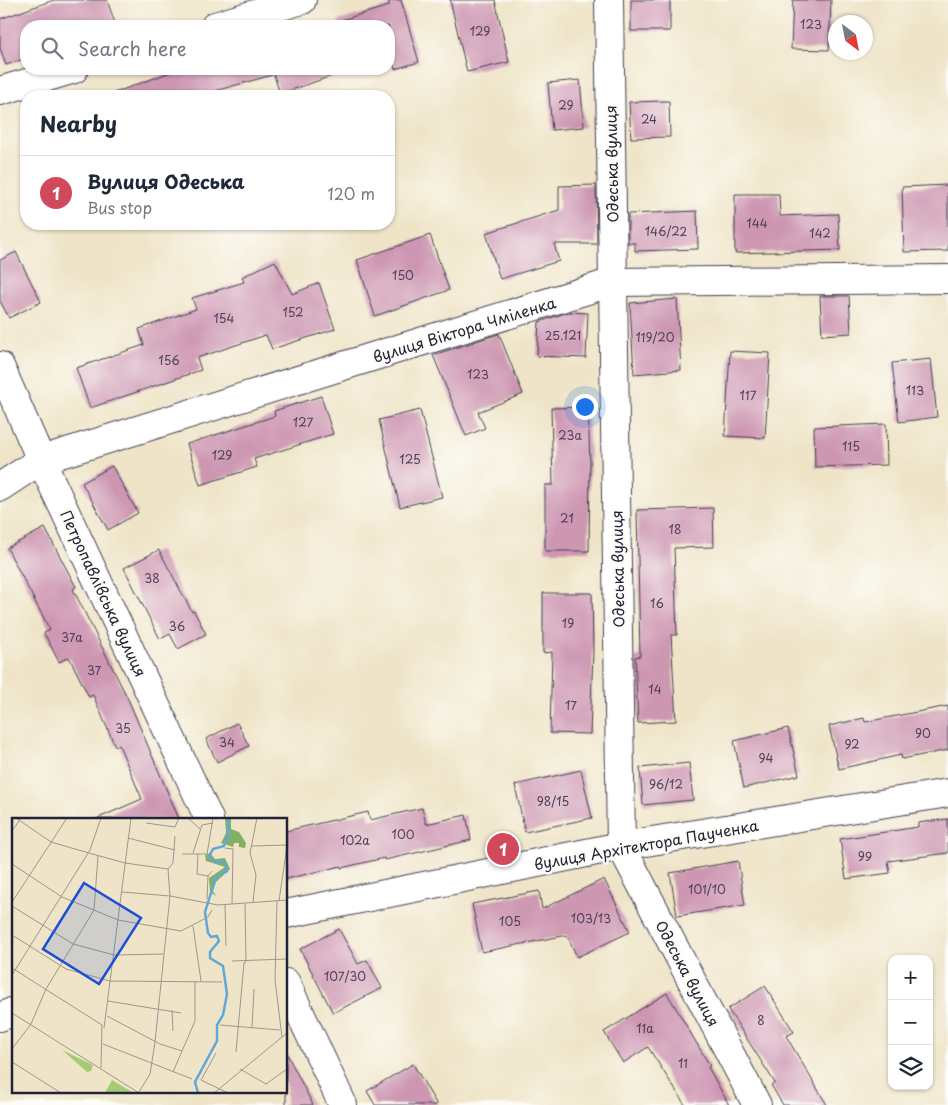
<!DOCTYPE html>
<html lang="en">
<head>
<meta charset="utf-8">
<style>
  body { margin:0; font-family:"Playpen Sans",sans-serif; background:#f6f6f7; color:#1f2937 }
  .controls { position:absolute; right:15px; bottom:15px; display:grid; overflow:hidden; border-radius:10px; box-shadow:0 1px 4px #0004 }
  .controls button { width:45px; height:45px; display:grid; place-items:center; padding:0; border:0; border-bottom:1px solid #e0e1e3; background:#fff; color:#1f2937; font:25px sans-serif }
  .compass { position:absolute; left:828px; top:15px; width:45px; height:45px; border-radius:50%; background:#fff; box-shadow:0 1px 4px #0004; rotate:148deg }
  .you { position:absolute; left:584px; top:406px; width:18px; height:18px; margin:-12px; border:4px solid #fff; border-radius:50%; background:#1a73e8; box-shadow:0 0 0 8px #1a73e833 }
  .badge { display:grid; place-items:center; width:32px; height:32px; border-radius:50%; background:#d1495b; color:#fff; font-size:16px; font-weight:700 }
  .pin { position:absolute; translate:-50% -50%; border:2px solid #fff; box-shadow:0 1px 5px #0006 }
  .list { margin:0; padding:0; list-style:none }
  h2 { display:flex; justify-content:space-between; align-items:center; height:65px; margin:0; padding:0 20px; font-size:21px }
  h2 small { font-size:16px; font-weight:400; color:#747a83 }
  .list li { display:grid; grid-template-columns:32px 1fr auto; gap:15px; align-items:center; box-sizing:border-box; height:75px; padding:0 20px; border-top:1px solid #e0e1e3 }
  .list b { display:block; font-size:19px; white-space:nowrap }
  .list p { margin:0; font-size:16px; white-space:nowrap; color:#747a83 }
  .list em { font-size:16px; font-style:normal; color:#747a83 }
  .icon { flex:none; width:28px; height:28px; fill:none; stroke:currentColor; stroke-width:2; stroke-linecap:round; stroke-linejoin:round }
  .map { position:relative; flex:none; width:948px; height:1105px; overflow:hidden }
  .search { position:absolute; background:#fff; box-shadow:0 1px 4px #0004; left:20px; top:20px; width:375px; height:55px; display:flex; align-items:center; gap:12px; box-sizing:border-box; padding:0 18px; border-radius:20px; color:#747a83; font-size:19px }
  .panel { position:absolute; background:#fff; box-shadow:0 1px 4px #0004; left:20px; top:90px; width:375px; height:140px; border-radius:20px }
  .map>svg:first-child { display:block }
</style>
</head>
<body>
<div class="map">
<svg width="948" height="1105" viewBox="0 0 948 1105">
  <rect width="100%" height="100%" fill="#fdfcf7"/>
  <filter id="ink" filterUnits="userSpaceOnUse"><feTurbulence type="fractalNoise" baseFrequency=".02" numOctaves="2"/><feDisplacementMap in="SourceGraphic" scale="10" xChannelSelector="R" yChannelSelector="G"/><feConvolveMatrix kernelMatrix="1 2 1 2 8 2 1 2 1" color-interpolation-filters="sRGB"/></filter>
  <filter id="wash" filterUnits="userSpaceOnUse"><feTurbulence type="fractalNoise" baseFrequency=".0096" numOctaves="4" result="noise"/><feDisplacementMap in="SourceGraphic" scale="20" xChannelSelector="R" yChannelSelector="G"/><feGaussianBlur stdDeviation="1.12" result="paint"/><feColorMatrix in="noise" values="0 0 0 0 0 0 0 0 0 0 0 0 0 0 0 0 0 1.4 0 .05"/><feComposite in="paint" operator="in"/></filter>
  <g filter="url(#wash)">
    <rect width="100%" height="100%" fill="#efe4c8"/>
    <g id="blocks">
      <g fill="#cd97b2">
        <polygon points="54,0 107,0 116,26 26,26 26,58 6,65 0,48 0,19"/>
        <polygon points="389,0 401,0 419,62 395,69 389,50 389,26 339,26 338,21 389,6"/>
        <polygon points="450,0 495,0 509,62 467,72"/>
        <rect x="631" y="0" width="39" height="31"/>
        <polygon points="793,0 831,0 829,50 791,49"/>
        <polygon points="179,69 271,69 272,75 197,96 111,96 111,94"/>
        <polygon points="272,69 342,69 343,72 280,94"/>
        <polygon points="580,80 584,127 552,130 548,83"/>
        <polygon points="669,101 670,137 631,138 629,102"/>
        <polygon points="596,185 597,244 554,244 559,261 500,279 486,233 559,210 559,186"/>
        <polygon points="948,185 948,251 904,252 902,187"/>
        <polygon points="735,194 779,194 780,216 838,214 840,250 735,253"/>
        <polygon points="697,211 698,249 635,251 635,243 628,243 628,214"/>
        <polygon points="430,235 449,290 375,316 357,260"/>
        <polygon points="16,252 41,302 9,318 0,301 0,260"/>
        <polygon points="275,261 292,294 319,283 335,329 272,349 266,335 197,358 201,370 90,408 76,368 144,345 139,329 196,309 192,298 244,282 242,277"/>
        <polygon points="820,296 849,296 851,333 822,335"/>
        <polygon points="677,299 681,370 634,374 630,303"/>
        <polygon points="568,312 588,313 586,358 537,356 539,322"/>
        <polygon points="499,334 523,394 478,412 485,428 466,436 433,355"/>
        <polygon points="730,351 770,353 765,438 725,436"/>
        <polygon points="931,359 937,417 899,422 892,363"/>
        <polygon points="321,396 333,434 254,459 257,467 200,485 187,444 275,416 274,411"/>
        <polygon points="588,407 590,462 589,551 545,551 545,485 553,485 551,408"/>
        <polygon points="420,410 442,497 400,507 379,420"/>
        <polygon points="886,424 887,465 815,467 814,427"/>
        <polygon points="112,466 138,513 108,530 82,483"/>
        <polygon points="713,508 714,547 674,548 677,635 671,635 676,721 638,723 635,657 640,656 637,510"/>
        <polygon points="45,528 76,587 73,589 128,699 179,819 96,819 142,799 119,745 115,746 93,695 89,697 69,657 59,662 44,633 50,630 7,548"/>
        <polygon points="159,550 192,612 194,611 206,634 178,649 170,634 160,639 124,568"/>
        <polygon points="543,593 592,593 593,652 590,734 550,733 552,652 543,653"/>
        <polygon points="948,706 948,750 902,759 901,755 839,769 829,726 864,718 865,722"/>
        <polygon points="237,723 249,746 217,762 206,739"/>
        <polygon points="788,728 799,775 744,788 734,741"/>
        <polygon points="689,763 693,800 643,805 640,768"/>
        <polygon points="581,770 592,818 525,832 515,785"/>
        <polygon points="422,808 426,824 466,815 471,840 385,860 384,858 341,868 341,866 286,879 286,831 368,812 370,820"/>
        <polygon points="948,819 948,853 888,861 890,873 846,879 840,839 918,827 918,823"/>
        <polygon points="738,861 745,905 677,916 670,873"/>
        <polygon points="604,879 630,932 577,957 567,935 482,952 472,904 539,891 542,909"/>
        <polygon points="339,929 358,964 367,960 382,988 333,1013 300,949"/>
        <polygon points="765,986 794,1032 786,1036 827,1105 783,1105 771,1085 775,1083 728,1009"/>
        <polygon points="667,993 710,1066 708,1067 729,1105 685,1105 648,1047 623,1063 604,1032"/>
        <polygon points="286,1052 313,1105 286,1105"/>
        <polygon points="413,1064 437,1105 375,1105 367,1091"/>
      </g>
    </g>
  </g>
  <g filter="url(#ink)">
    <use href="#blocks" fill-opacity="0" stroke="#413f50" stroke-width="1"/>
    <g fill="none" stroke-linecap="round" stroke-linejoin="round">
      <defs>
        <g id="minor">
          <polyline points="609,0 621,846 757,1105"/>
          <polyline points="215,26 302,0"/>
          <polyline points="0,91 74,69"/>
          <polyline points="0,366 41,460 209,819"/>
          <polyline points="0,487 41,460 613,282 948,279"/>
          <polyline points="286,914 621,846 948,793"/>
          <polyline points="286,983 343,1105"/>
          <polyline points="0,1017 14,1011"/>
        </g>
      </defs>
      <use href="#minor" stroke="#413f50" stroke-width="30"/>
      <use href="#minor" stroke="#fff" stroke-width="28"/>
    </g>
  </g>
  <g text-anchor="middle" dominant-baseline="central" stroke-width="5" stroke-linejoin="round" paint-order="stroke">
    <g font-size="12" fill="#4d3f59">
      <text x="811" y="24">123</text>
      <text x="480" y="31">129</text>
      <text x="566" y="105">29</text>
      <text x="649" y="119">24</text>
      <text x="757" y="223">144</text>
      <text x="666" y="231">146/22</text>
      <text x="820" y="233">142</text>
      <text x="403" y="275">150</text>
      <text x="293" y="312">152</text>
      <text x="224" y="318">154</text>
      <text x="563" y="335">25.121</text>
      <text x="655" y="337">119/20</text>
      <text x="169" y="360">156</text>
      <text x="478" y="374">123</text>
      <text x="915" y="390">113</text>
      <text x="748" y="395">117</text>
      <text x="303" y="422">127</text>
      <text x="570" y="435">23а</text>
      <text x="851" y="446">115</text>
      <text x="222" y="455">129</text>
      <text x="410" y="459">125</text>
      <text x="567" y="518">21</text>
      <text x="675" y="529">18</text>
      <text x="152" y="578">38</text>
      <text x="657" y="603">16</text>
      <text x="568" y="623">19</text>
      <text x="177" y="626">36</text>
      <text x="72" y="637">37а</text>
      <text x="94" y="670">37</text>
      <text x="655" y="689">14</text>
      <text x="571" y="705">17</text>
      <text x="123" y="728">35</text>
      <text x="923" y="733">90</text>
      <text x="227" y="742">34</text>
      <text x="852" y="744">92</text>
      <text x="766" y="758">94</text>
      <text x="666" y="784">96/12</text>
      <text x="553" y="801">98/15</text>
      <text x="403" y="834">100</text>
      <text x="355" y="840">102а</text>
      <text x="865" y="856">99</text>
      <text x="707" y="889">101/10</text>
      <text x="591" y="918">103/13</text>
      <text x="510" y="921">105</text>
      <text x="345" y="976">107/30</text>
      <text x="761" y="1020">8</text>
      <text x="645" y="1028">11а</text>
      <text x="683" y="1063">11</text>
    </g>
    <g font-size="15" fill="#22223b" stroke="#fdfcf7">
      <text transform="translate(611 164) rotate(-91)">Одеська вулиця</text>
      <text transform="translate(464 329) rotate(-17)">вулиця Віктора Чміленка</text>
      <text transform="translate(617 569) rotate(-91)">Одеська вулиця</text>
      <text transform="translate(104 593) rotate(65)">Петропавлівська вулиця</text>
      <text transform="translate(646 844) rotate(-10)">вулиця Архітектора Паученка</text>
      <text transform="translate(688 973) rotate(62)">Одеська вулиця</text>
    </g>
  </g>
  <g transform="translate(12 818)">
    <rect width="275" height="275" fill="#efe4c8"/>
    <path d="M50,232l31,15 -2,6 -4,1zM100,262l20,12v1h-27z" fill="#a6cb75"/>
    <path d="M213,0h6v11l8,3 7,11 -1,5 -6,-1v-4h-5l-1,4 -12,-4 5,-10zM198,35l5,6 10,-1 5,11 -14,13 -3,9 3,5 -6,-4 -1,-14 16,-11 -19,-6 -1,-6z" fill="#84af66"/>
    <path fill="none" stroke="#60a8d7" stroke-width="2.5" d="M186,275l-3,-11 22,-41v-16l6,-10 4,-21 -4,-28 -13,-8v-6l9,-11 -2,-5 -6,1 -3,-4 -3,-21 11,-35 11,-6 -2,-8 -14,-3 -1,-5 3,-6 11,-3 5,-16 -2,-12"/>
    <path fill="none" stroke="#9d9690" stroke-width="1" d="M4,0l35,24 38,11M176,0l12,11M134,5l29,4 4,-9M0,13l9,-13M116,20l47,12M240,28l35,-1M213,30l8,1 -1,55M77,35l36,10 43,6M181,35l9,-28 11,-2M170,36h25l6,-36M186,36l-1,20 11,2 4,-5M0,46l50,33 56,23 63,11 27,-14 4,-7M110,74l48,4 48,9 69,-5M195,81l1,-23M265,83l-2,79 7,57M267,83l8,-55M0,84l55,-84M241,84l3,-27 -6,-22 7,-35M213,87l1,41M0,88l61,38 41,11 49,-1M181,108l8,55M0,117l54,34 44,12 112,1M220,143l55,-2M0,150l90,57 -1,43M0,157l78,-125 11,-32M96,183l73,12M160,192l1,21M0,195l127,80M95,198l53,28 22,7M208,207l60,5M92,210l27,-210M240,210l2,-39M91,226l89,35M0,231l19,-25 15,-35 48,-79 4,-54M224,234l8,-89 2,-1 -1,-59M204,235l-15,27 27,13M0,244l49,31M228,251l26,15 21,-15M161,254l22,-51v-40M127,274l11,-18 5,-32 15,-146 -2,-27 5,-6 2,-27M202,275l73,-60"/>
    <path fill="#1d4ed8" fill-opacity="0.15" stroke="#1d4ed8" stroke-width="2.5" d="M72,65l57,35 -42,66 -56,-35z"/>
    <rect width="275" height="275" fill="none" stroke="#22223b" stroke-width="2.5"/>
  </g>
</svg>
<div class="controls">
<button>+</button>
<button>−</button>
<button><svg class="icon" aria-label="layers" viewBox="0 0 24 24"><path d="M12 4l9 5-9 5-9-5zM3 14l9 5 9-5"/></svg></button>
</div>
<svg class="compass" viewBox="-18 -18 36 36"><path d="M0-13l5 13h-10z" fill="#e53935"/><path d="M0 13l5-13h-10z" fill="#747a83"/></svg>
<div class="you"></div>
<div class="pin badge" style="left:503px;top:849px">1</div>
<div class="search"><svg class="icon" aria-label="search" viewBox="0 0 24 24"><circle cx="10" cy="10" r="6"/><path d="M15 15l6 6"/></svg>Search here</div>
<section class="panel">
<h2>Nearby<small></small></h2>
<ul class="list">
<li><span class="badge">1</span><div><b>Вулиця Одеська</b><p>Bus stop</p></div><em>120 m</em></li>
</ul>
</section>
</div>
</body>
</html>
